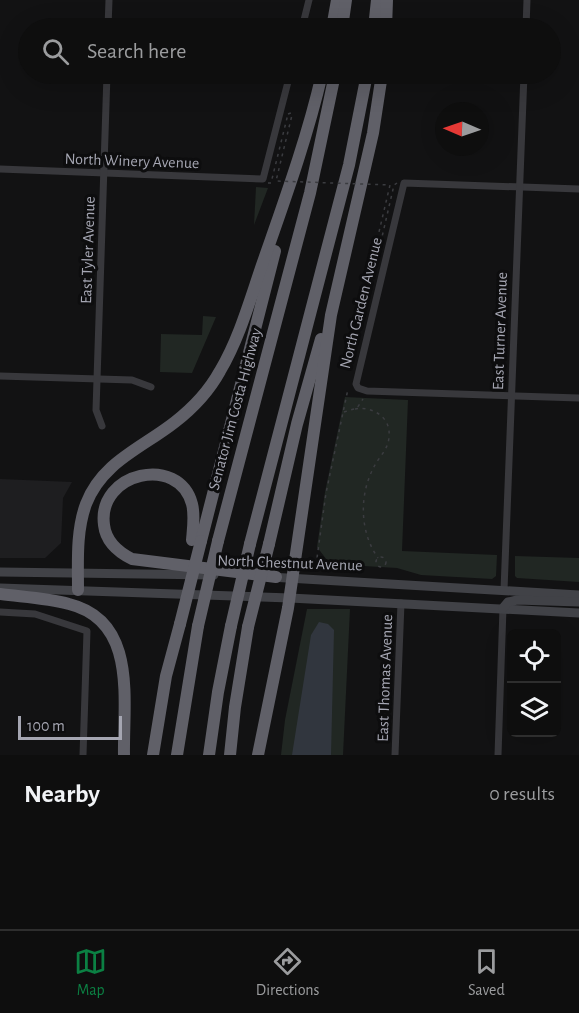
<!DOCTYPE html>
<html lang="en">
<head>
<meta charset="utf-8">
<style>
  body { margin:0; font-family:"Alegreya Sans",sans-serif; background:#171717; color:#f1f3f6 }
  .controls { position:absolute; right:18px; bottom:18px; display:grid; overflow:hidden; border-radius:9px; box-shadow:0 6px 24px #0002 }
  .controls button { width:54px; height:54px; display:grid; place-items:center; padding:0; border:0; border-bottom:2px solid #2e2e2e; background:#0e0e0e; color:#f1f3f6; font:30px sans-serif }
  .compass { position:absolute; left:435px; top:102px; width:54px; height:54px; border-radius:50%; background:#0e0e0e; box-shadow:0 6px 24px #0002; rotate:272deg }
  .scale { position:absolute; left:18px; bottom:15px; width:104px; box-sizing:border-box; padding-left:6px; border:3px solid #a5a6b2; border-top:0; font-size:16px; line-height:21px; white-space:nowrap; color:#a5a6b2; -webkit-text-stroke:4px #0d0d0e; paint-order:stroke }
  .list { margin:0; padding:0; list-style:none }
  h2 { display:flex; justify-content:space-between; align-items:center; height:78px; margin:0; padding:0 24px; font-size:26px }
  h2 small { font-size:20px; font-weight:400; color:#9b9c9e }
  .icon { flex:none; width:33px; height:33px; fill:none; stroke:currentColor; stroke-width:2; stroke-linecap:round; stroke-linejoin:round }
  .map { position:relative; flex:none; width:579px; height:755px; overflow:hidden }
  .search { position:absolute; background:#0e0e0e; box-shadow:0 6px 24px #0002; left:18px; right:18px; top:18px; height:66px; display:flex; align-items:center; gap:15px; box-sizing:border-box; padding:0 21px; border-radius:33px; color:#9b9c9e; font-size:22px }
  .sheet { height:174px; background:#0e0e0e }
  nav { display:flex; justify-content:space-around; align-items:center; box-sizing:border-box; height:84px; border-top:2px solid #2e2e2e; background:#0e0e0e; font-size:16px; color:#9b9c9e }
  nav a { display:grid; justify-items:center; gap:3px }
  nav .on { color:#0b8043 }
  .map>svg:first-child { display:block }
</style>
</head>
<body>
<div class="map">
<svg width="579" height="755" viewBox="0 0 579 755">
  <rect width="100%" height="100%" fill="#121213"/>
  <polygon fill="#1e1e20" points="0,479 72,482 63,498 61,543 45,558 0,558"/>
  <g fill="#212723">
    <polygon points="256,187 268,188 254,225"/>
    <polygon points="203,316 216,317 192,373 160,372 161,334 202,335"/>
    <polygon points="345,397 408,400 402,551 497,555 496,576 492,579 421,575 397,568 330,564 317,547 325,492"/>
    <polygon points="515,556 579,558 579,582 517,578 515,576"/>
    <polygon points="307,609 350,609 343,755 281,755 285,720"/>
  </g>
  <polygon fill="#31363e" points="319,622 328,624 334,630 331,755 292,755 311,635"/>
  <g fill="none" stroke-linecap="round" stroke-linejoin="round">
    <g stroke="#3b3c40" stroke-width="1.5" stroke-dasharray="3 4.5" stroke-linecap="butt">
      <polyline points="268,183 271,183 288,114"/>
      <polyline points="379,250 394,185 397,183"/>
      <path d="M355,409c17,-3 36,8 34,27 0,12 -9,20 -14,29 -16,28 -16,66 3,93"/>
      <polyline points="344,412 357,408 363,399"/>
      <circle cx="381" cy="562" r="5"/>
      <polyline points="316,565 326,493 348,389"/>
    </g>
    <g stroke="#38383c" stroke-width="7">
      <polyline points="108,28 109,0"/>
      <polyline points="302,28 309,0"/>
      <polyline points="526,28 527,0"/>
      <polyline points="0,169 263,179 290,74"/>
      <polyline points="579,189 404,183 356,384 358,388 367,391 579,398"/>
      <polyline points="0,376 132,380 151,387"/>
      <polyline points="102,426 96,410 107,74"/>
      <polyline points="504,590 524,74"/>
      <polyline points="0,612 35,614 87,631 83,755"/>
      <polyline points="395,755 401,603"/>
      <polyline points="498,755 503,608"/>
    </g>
    <g stroke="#414247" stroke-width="9">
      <polyline points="0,572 214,575"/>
      <polyline points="270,577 579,595"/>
      <polyline points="0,588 290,598 579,613"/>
      <polyline points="503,608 508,602 517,600 579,602"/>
    </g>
    <g stroke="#606068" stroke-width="12">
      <polyline points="332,28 337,0"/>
      <polyline points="342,28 346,0"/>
      <polyline points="374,28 377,0"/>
      <polyline points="386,28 387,0"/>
      <path d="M192,540c1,-12 3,-25 0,-36 -13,-50 -95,-32 -88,21 2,17 14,27 28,34l144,18"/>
      <polyline points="201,541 275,251"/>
      <polyline points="218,541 310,193 335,74"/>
      <polyline points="250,544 349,165 367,74"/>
      <polyline points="269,544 297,424 321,339"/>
      <path d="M78,590c0,-28 -2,-59 8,-86 16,-42 56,-56 89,-82 18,-14 34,-31 45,-51 19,-32 30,-71 42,-106 22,-63 45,-126 60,-191"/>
      <path d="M0,594c23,3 47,4 69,10 69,17 54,97 55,151"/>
      <polyline points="153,755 166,676 180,624"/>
      <polyline points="177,755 198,626"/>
      <polyline points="209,755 218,692 231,626"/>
      <polyline points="230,755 235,707 248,627"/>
      <polyline points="258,755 288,608 331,315 373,133 382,74"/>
    </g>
    <polyline stroke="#3b3c40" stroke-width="1.5" stroke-dasharray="3 4.5" stroke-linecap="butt" points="288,114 291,113 292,115 276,181 390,185 375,249 376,251 379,250"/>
    <g stroke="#606068" stroke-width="12">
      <polyline points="180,624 201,541"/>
      <polyline points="198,626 218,541"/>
      <polyline points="231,626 250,544"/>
      <polyline points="248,627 269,544"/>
    </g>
  </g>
  <g text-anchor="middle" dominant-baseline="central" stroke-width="6" stroke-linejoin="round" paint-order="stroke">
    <g font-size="16" fill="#a5a6b2" stroke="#0d0d0e">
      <text transform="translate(132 161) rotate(2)">North Winery Avenue</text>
      <text transform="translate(88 250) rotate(-88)">East Tyler Avenue</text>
      <text transform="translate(361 303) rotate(-76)">North Garden Avenue</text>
      <text transform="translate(500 331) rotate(-88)">East Turner Avenue</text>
      <text transform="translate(235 409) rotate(-75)">Senator Jim Costa Highway</text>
      <text transform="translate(290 563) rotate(2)">North Chestnut Avenue</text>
      <text transform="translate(385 678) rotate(-88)">East Thomas Avenue</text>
    </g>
  </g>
</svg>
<div class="controls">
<button><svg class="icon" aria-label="locate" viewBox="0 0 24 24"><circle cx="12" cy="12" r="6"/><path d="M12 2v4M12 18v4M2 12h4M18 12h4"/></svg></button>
<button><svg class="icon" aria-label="layers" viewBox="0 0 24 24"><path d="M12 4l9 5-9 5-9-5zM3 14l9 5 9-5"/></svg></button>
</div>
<svg class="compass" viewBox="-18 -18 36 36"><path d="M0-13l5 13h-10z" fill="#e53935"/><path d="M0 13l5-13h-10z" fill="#9b9c9e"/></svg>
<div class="scale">100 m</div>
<div class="search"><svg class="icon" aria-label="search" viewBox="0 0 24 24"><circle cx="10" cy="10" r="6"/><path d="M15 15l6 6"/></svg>Search here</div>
</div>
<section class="sheet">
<h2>Nearby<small>0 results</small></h2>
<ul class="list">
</ul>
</section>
<nav>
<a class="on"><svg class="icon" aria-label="map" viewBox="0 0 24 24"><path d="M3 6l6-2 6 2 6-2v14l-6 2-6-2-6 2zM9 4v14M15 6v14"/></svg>Map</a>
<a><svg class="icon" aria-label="directions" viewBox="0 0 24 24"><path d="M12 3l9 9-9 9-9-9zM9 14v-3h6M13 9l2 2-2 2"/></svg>Directions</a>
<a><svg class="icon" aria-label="saved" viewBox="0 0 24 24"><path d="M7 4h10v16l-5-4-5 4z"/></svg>Saved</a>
</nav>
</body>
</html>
